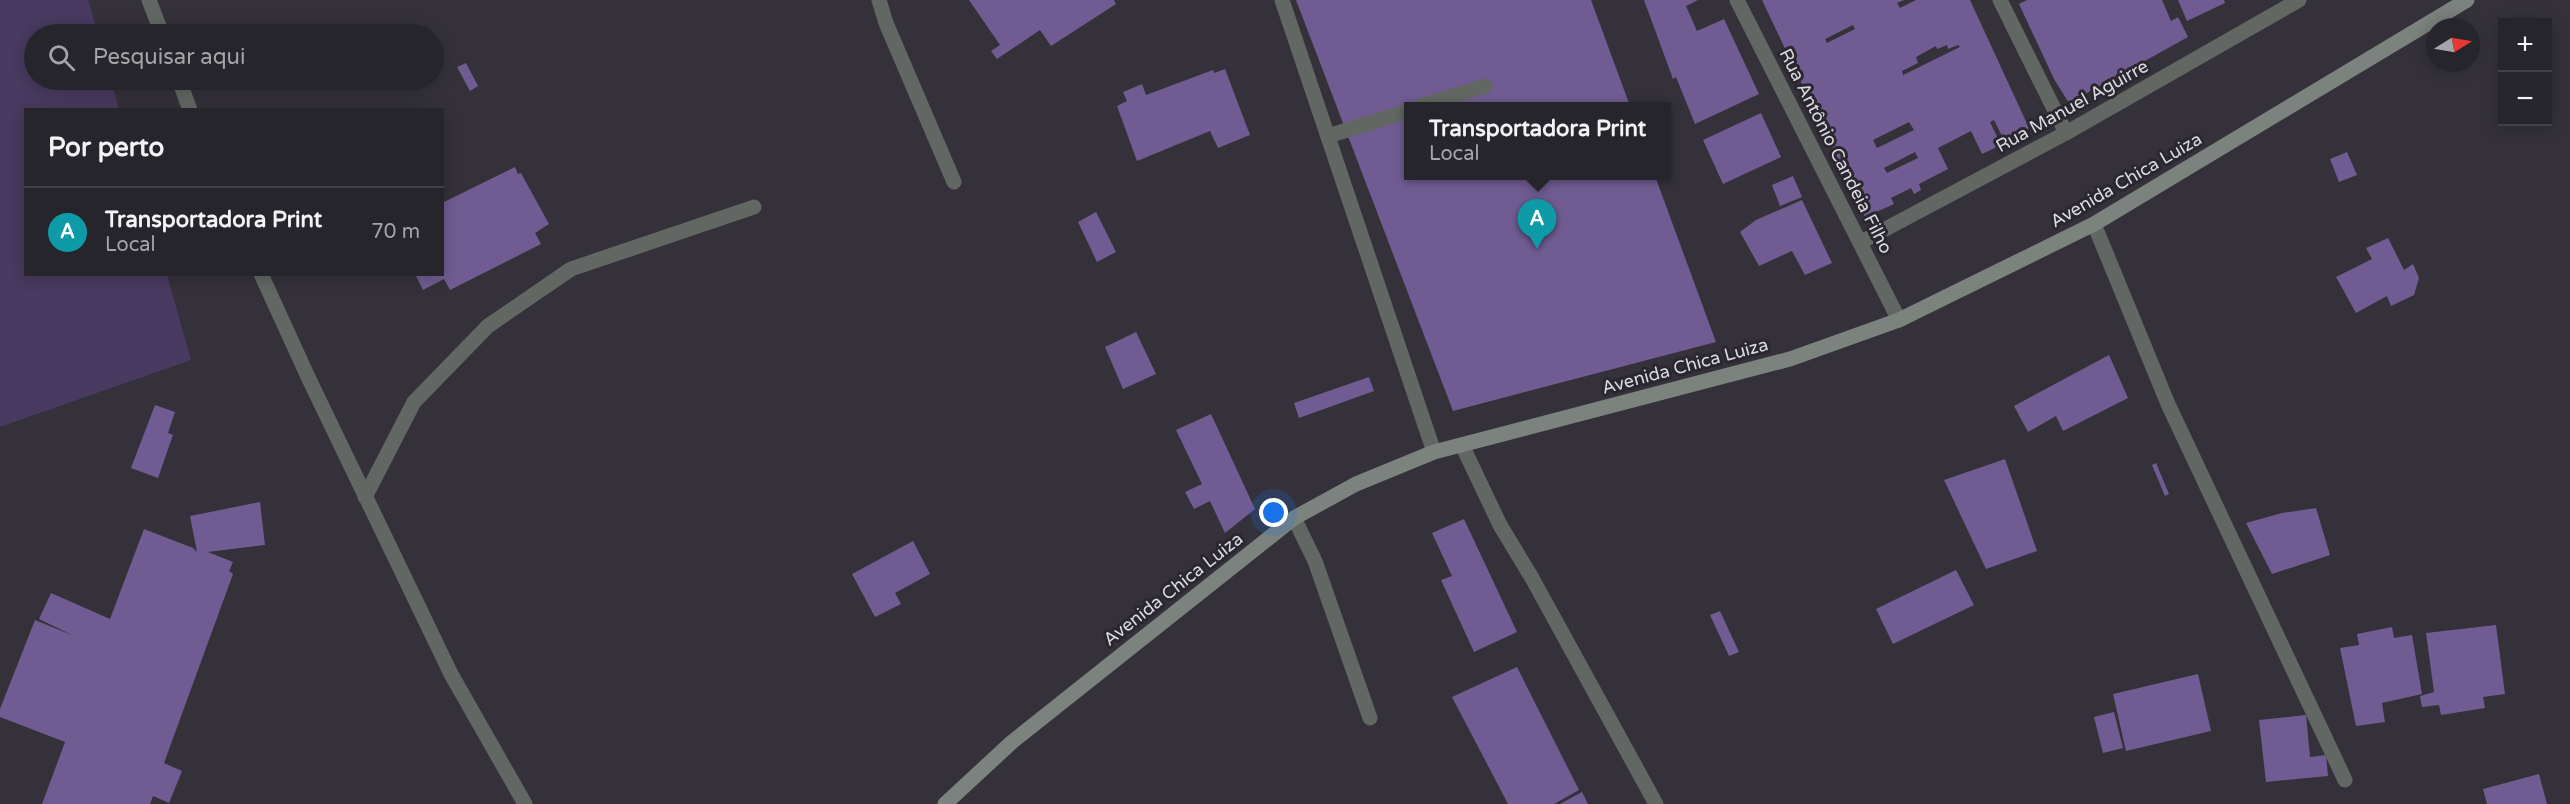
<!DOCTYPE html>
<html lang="pt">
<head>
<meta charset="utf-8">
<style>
  body { margin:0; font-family:"Varela Round",sans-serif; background:#333138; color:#f1f3f6 }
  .controls { position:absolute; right:18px; top:18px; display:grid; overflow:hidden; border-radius:0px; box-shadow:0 3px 15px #0003 }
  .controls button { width:54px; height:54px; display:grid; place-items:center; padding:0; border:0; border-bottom:2px solid #434248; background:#27252c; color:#f1f3f6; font:30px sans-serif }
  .compass { position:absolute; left:2426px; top:18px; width:54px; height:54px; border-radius:50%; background:#27252c; box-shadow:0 3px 15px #0003; rotate:79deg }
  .you { position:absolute; left:1274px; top:513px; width:21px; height:21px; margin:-15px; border:4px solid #fff; border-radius:50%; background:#1a73e8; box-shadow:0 0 0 9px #1a73e833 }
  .badge { display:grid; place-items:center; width:39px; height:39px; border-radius:50%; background:#ea580c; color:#fff; font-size:20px; font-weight:700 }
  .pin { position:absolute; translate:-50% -50px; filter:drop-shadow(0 2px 3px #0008) }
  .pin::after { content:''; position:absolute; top:32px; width:21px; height:18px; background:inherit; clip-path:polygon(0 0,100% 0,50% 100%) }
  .popup { position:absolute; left:1404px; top:102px; width:267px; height:78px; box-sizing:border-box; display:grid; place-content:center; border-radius:0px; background:#27252c; filter:drop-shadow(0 2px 4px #0005); font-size:20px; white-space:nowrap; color:#a4a5a9 }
  .popup b { font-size:22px; color:#f1f3f6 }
  .popup::after { content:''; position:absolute; left:50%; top:100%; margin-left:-12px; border:12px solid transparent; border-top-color:#27252c }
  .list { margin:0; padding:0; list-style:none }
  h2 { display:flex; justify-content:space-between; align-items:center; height:78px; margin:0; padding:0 24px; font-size:26px }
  h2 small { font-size:20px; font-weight:400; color:#a4a5a9 }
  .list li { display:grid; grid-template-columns:39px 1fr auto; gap:18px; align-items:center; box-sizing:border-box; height:90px; padding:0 24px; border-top:2px solid #434248 }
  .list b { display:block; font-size:22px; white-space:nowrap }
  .list p { margin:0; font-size:20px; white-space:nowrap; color:#a4a5a9 }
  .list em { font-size:20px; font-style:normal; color:#a4a5a9 }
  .icon { flex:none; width:33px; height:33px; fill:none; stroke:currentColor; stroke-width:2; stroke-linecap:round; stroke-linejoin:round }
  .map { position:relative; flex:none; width:2570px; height:804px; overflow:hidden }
  .search { position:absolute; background:#27252c; box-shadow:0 3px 15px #0003; left:24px; top:24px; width:420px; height:66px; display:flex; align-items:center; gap:15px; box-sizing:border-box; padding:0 21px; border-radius:33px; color:#a4a5a9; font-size:22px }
  .panel { position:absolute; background:#27252c; box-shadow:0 3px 15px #0003; left:24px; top:108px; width:420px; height:168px; border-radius:0px }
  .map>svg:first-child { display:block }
</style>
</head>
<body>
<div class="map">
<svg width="2570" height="804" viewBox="0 0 2570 804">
  <rect width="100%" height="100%" fill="#34313a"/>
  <polygon fill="#483a60" points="0,0 88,0 98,34 34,34 34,80 111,80 119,109 26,110 26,274 167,275 191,360 0,427"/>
  <g fill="#705c92" fill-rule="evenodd">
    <polygon points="969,0 1114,0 1116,4 1051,46 1040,30 997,59 991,51 1000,45"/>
    <polygon points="1296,0 1591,0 1630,106 1408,106 1408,176 1655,176 1716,342 1453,411"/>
    <polygon points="1644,0 1698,0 1686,6 1697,31 1724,19 1759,94 1695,124 1676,77 1673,79"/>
    <path d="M1762,0h142l-7,3 3,5 16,-8h54l59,128 -24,14 -11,-22 -4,2 11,23 -19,9 -11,-23 -33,17 10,21 -29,15 2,6 -7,4 -3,-6 -20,10 3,6 -29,13zM1853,25l2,4 -28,14 -2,-4zM1947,45l1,4 10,-4 2,2 -57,28 -1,-4 16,-8 -2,-6 20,-11 1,3zM1909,122l5,8 -37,18 -4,-8zM1915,152l3,6 -31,15 -3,-5z"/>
    <polygon points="2027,0 2162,0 2171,21 2178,17 2188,37 2069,103 2054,79 2019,4"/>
    <polygon points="2178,0 2224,0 2225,3 2187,21"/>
    <polygon points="466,63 478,86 470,91 457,67"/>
    <polygon points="1225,69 1250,135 1218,148 1210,131 1137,161 1117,106 1127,101 1123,92 1142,84 1146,95 1213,70 1214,73"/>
    <polygon points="1761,113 1781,157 1723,184 1703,140"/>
    <polygon points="2347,152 2357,175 2339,182 2330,159"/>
    <polygon points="515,167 518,174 521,173 549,224 535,233 541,244 450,290 444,279 423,290 415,274 442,274 442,203"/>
    <polygon points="1793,176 1802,197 1780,206 1772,185"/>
    <polygon points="1802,200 1832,263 1805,275 1792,251 1759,266 1740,232 1756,220"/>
    <polygon points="1096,212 1116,252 1097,262 1078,222"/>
    <polygon points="2388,238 2404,270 2413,264 2419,278 2414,295 2391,306 2387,296 2356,313 2336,277 2372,259 2366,248"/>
    <polygon points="1136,332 1156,374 1123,389 1105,347"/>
    <polygon points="2109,355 2128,398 2063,431 2056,416 2028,432 2014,406"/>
    <polygon points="1369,377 1374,391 1299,418 1294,403"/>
    <polygon points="155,405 175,412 168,433 173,435 158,478 131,468"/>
    <polygon points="1211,414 1255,509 1225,533 1210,501 1194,509 1185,492 1202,484 1176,430"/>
    <polygon points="2005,459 2037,551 1986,569 1944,480"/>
    <polygon points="2156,463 2169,494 2165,496 2152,465"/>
    <polygon points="260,502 265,545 208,552 233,562 229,571 233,574 164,763 182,771 169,803 153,796 150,804 42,804 65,742 0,717 0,709 35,620 74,636 39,619 51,593 110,619 144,529 193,548 197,552 190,516"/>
    <polygon points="2316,508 2330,555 2272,574 2246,523 2282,513"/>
    <polygon points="1464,519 1517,632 1474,652 1441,580 1452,576 1432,533"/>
    <polygon points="913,541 930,574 895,593 901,604 875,617 852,574"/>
    <polygon points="1956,570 1974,605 1893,644 1876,609"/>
    <polygon points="1720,611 1739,652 1729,656 1710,615"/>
    <polygon points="2496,625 2505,694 2483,697 2485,708 2441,715 2439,705 2422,707 2420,696 2434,692 2426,633"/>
    <polygon points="2392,627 2394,638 2412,635 2422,694 2382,703 2385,722 2356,726 2340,648 2359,645 2357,634"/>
    <polygon points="1517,667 1579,790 1554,804 1508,804 1452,697"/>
    <polygon points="2198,674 2211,731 2126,751 2113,694"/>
    <polygon points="2114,712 2123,748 2103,753 2094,717"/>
    <polygon points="2306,715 2310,757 2326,755 2328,776 2266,782 2259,720"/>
    <polygon points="2539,774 2547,804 2487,804 2483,789"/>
    <polygon points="1582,792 1588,804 1560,804"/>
  </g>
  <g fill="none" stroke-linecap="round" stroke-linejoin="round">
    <g stroke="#626763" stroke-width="15">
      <polyline points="149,0 162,34"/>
      <polyline points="879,0 886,23 954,182"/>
      <polyline points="179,80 190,110"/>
      <polyline points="1421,106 1485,86"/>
      <polyline points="1328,136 1408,111"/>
      <polyline points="2094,224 2168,404 2345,780"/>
      <polyline points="261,274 308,377 451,674 525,804"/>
      <polyline points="1462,445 1500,525 1532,578 1656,804"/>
      <polyline points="365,497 414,402 488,326 571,269 754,207"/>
      <polyline points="1294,518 1315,561 1370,718"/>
    </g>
    <g stroke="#626763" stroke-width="15">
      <polyline points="1282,0 1434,452"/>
      <polyline points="1737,0 1899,320"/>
      <polyline points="2000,0 2066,133"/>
      <polyline points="1861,242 2066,133 2299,0"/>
    </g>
    <polyline stroke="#7c837e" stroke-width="15" points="945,804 1012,742 1294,518 1356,484 1434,452 1790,359 1899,320 2094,224 2467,0"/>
  </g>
  <g text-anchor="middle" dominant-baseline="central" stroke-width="6" stroke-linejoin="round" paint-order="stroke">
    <g font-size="18" fill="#dcdae1" stroke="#2a2730">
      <text transform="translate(2072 106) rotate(-29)">Rua Manuel Aguirre</text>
      <text transform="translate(1836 151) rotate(63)">Rua Antônio Candeia Filho</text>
      <text transform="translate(2126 180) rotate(-30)">Avenida Chica Luiza</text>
      <text transform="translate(1685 366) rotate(-15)">Avenida Chica Luiza</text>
      <text transform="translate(1173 589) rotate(-38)">Avenida Chica Luiza</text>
    </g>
  </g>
</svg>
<div class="controls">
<button>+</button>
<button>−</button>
</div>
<svg class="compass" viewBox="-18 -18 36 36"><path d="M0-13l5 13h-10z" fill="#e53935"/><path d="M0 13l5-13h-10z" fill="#a4a5a9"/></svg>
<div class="you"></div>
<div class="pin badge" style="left:1537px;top:249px;background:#0f9aa8">A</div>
<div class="popup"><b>Transportadora Print</b>Local</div>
<div class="search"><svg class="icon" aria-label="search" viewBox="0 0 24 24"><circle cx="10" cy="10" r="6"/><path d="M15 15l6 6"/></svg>Pesquisar aqui</div>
<section class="panel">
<h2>Por perto<small></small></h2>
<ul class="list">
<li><span class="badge" style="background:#0f9aa8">A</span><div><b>Transportadora Print</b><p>Local</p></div><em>70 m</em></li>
</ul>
</section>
</div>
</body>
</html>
